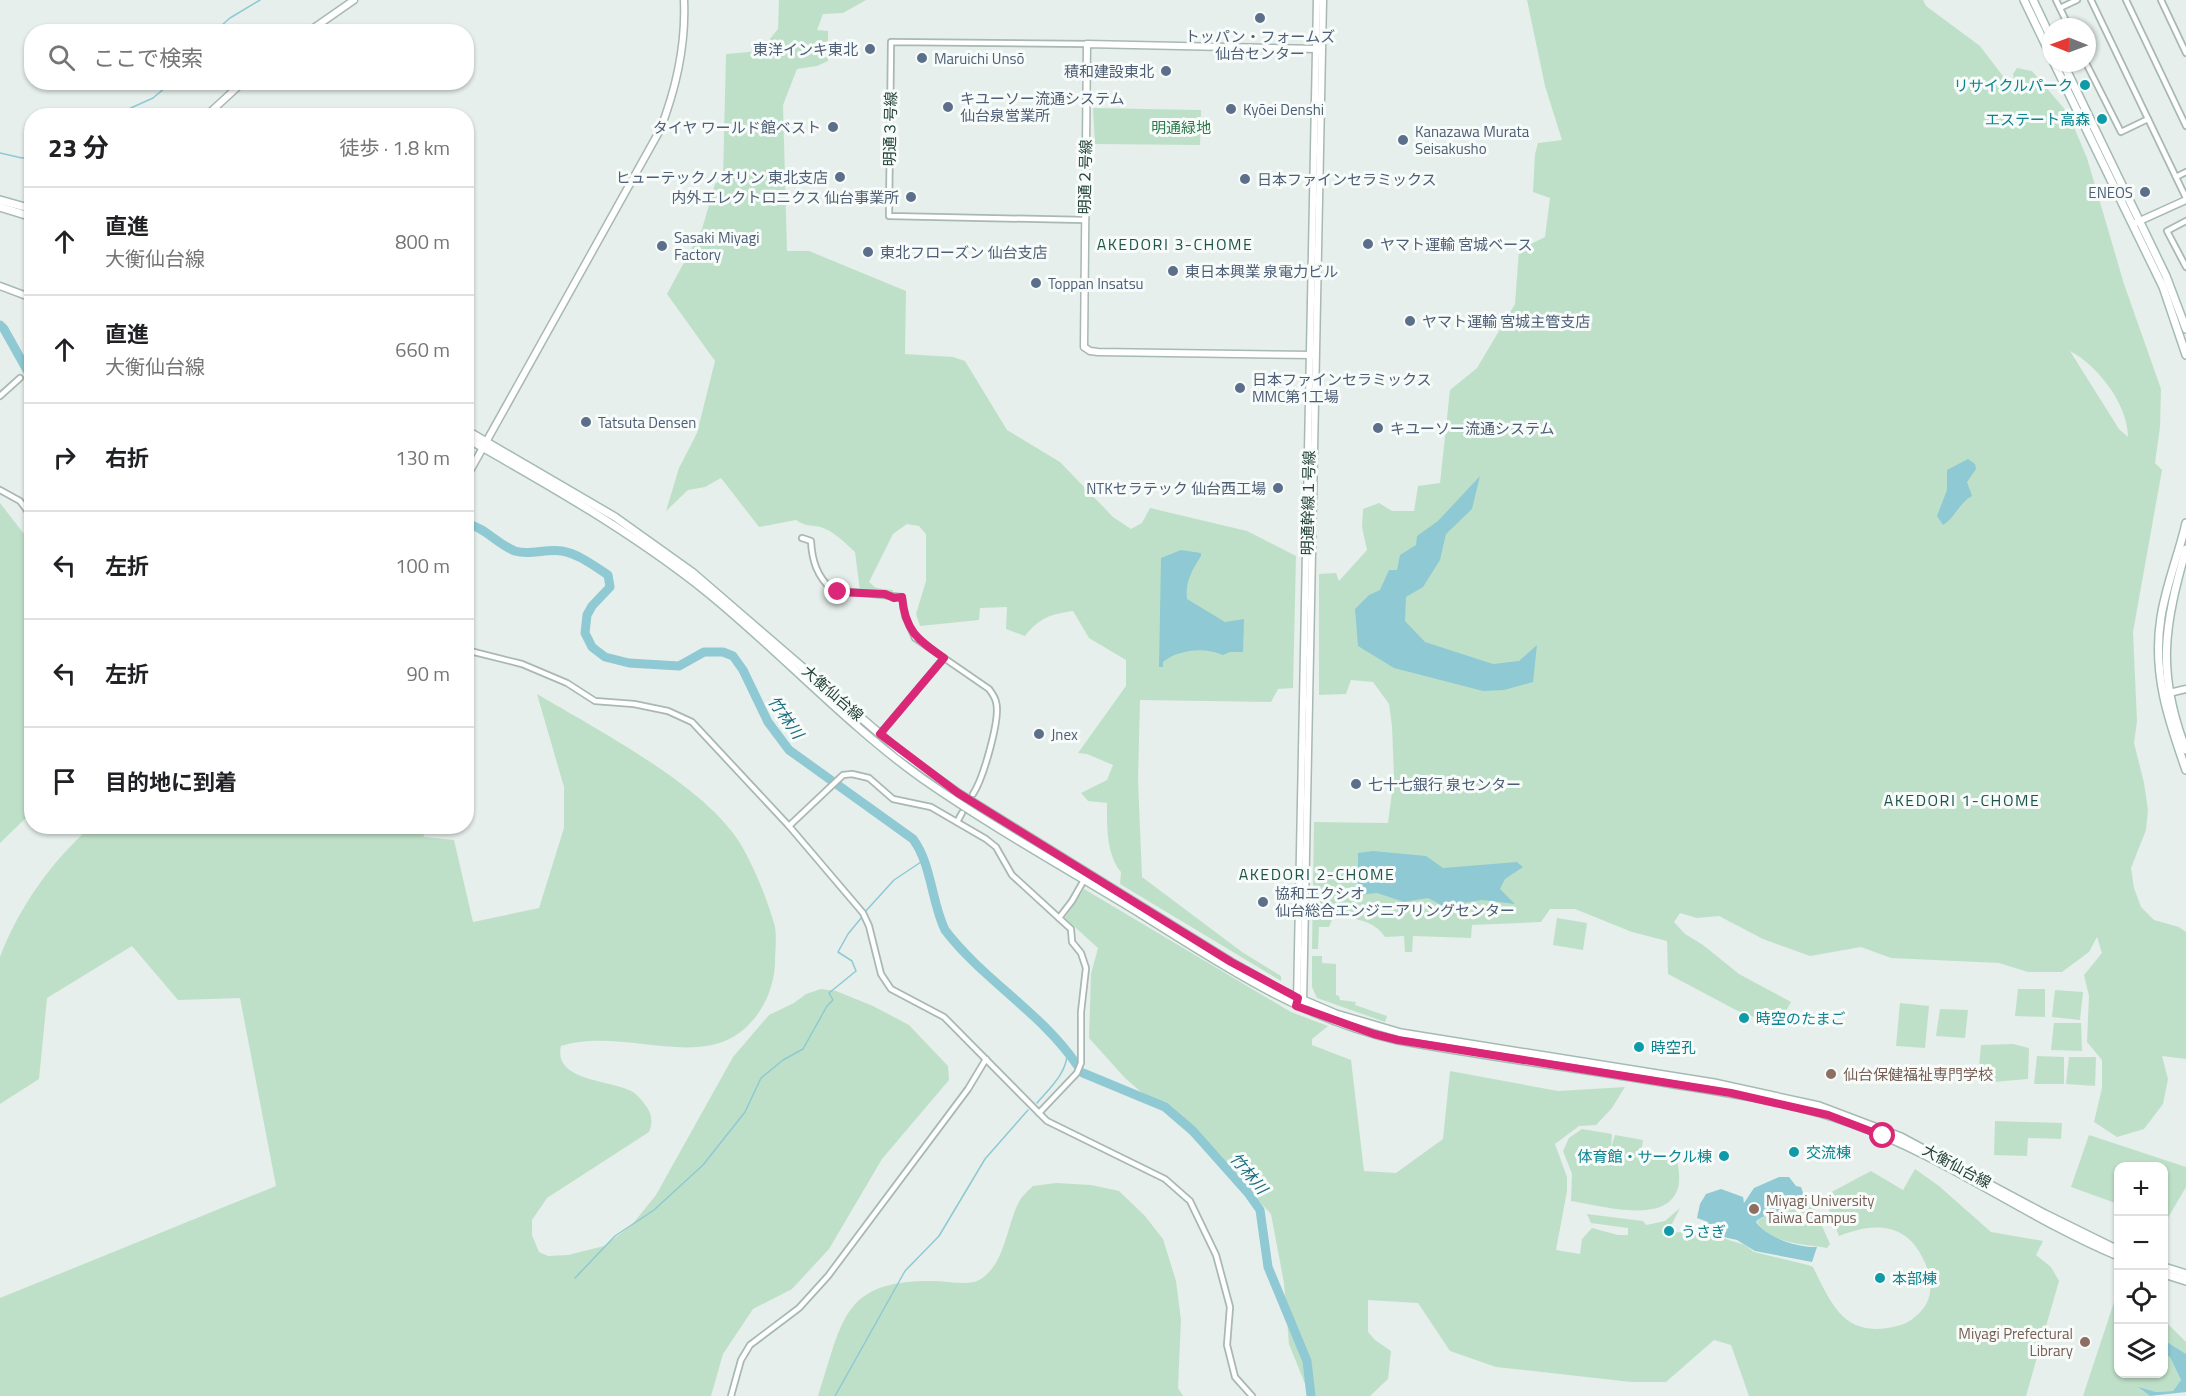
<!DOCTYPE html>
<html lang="ja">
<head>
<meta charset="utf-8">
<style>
  body { margin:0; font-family:"Titillium Web","Noto Sans JP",sans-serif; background:#f6f6f6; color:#202124 }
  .controls { position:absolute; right:18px; bottom:18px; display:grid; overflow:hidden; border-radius:12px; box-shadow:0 2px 4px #0004 }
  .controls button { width:54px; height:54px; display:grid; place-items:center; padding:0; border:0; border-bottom:2px solid #e0e0e0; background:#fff; color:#202124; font:30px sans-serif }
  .compass { position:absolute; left:2042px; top:18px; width:54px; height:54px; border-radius:50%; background:#fff; box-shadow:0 2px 4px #0004; rotate:271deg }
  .stop { position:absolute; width:18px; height:18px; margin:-14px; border:4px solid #db2777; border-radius:50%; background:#fff }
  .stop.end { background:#db2777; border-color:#fff; box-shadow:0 2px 6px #0008 }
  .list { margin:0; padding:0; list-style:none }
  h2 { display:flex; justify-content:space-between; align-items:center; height:78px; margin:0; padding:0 24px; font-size:26px }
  h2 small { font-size:20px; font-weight:400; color:#757577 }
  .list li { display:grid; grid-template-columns:39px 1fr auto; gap:18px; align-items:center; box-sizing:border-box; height:108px; padding:0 24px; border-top:2px solid #e0e0e0 }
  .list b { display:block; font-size:22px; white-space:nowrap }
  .list p { margin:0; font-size:20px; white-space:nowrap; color:#757577 }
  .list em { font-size:20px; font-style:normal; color:#757577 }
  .icon { flex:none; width:33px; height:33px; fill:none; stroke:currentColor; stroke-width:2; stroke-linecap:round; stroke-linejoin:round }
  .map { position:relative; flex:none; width:2186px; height:1396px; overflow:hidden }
  .search { position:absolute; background:#fff; box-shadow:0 2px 4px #0004; left:24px; top:24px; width:450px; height:66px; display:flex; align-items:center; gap:15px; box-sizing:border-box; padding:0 21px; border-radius:24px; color:#757577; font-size:22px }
  .panel { position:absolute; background:#fff; box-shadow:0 2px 4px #0004; left:24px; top:108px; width:450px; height:726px; border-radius:24px }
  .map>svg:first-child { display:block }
</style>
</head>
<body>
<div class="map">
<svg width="2186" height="1396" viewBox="0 0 2186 1396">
  <rect width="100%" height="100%" fill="#e6efeb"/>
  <g fill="#bfe0c8" fill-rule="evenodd">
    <path d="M779,0h87l-23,13 -20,1 -6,16 11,1v30l-11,5 -20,3 -14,36 4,146h22l97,40 -1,63 48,3 12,4 42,69 53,32 53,55 18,12 11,-6 8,-15 97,23 49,25 -3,132 -15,1 -7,13 -131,-2 -2,80 4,97 100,75 39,24v5l-161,-97 1,-12c-15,-18 -14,-47 -14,-69l-19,-2 -7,-8 26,-13 6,-15 -26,-11 -9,-1 48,-67v-26l-37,-22 -16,-27c-22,3 -34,7 -48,25l-19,-7 1,-22 -27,1 -1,12 -59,6 -4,-12 10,-33v-47l-7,-8 -12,-2 -14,10 -24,48 7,6 17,2v3l-33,-2 -5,-39c-10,-9 -19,-19 -32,-24 -10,-4 -16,0 -27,-8l-37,7 -38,-49 -16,9 -17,3 -22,21 13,-43 18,-35 18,-72 -48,-67 35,-65 13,-45 8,-6 3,-124 34,-3 18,-22z"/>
    <path d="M1527,0h396l3,6 54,40 35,46 -2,-18 4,-6 15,3 36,42 19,45 37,126 37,105 -1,38 -5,36 7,7 -29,162 4,89 -3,22 10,40 4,27 -2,20 -15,38 3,20 7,19 13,13 25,7 7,5v127l-24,-3 6,23 -5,25 -19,25 -27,8 -23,-15 8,-34v-28l-15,-18 2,-46 -5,-21 18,-22 -5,-16 -8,15 -27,20h-34l-29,-9 -108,-5 -30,-11 -51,9 -47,-17 -44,-23 -22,2 -17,-5 -6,9 11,12 18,11 36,29 52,28 -14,24 -41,-16 -68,-36 -1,-33 -35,-9 -57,-23h-25l-9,13 -69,3 -1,13 -58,-2 -1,16h-7l-1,-16 -19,1c-11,-17 -33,-20 -52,-20l-4,10h-10l-1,22h-6l2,-127 74,1 6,-46 -2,-51 -3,-22 -16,-22 -22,-2 -5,14 -27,1v-121l17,-1 3,8 28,-31 -5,-23 1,-18 16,-6 13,8h22l4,-25 22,-3 10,-93 27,-22 38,-64 4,-54 26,-13 5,-39 -17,-6 2,-38 3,-11 24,-3 -17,-54zM2070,351c27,14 58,53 58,86l-9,-8z"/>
    <polygon points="1093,108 1201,110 1200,145 1095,144"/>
    <polygon points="0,503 31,543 31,813 0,843"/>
    <path d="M537,694c59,35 167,91 203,149 14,24 28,57 35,84 2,11 0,25 0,36 -1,31 -19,64 -48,77 -45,21 -114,-11 -166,6 -8,34 46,34 68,44 6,2 13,10 17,16 6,8 7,16 3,26l-102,66 -15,22v15l7,17 9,4 20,-1 36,-9 27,-20 25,-31 77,-138 36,-42 25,-12 12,-9 15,-5 15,2 37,15 36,19 39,41 1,14 -67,79 -53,90 -37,40 -39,20 -30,45 -12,42h-711v-98l276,-112 -36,-188 -62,2 -46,-54 -85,52 -8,81 -39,25v-147c18,-48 52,-97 91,-130h331l2,10 30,3 19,82 66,-14 25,-80v-41z"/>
    <path d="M1084,889l207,123 37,14 -16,13v6l39,15 13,111 32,2 47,-34 7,-68 108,20 67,-4 -13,21 -16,17 -17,1 -24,18 12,33v14l-11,59 24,4 2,-15 10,-11 26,7h10v-7l-37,-5 -4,-9 56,7 3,4 19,-4 15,-13 -8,16 -6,4v6l36,-5 7,5 36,11 9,7 54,13 5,2c21,43 34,73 88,58 12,-4 25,-16 28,-28 3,-11 1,-21 -3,-32 -17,-42 -49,-44 -87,-29l-15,-40 47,-25 32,19 12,-21 24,17 52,46 52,9 -7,14 15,12 8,14 -33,115h-277l-18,-51 -17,-5 -48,42h-35l-135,-15 -46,-16 -32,-48 -50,-3v32l7,8 16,11 -3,28 -18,17h-60l-21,-52 -5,-61 -13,-69 -41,-44 -105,-92 -36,-40 2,-64 7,-26 -33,-30z"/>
    <polygon points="1557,918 1587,923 1583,950 1553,945"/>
    <polygon points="1312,956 1322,956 1322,963 1336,964 1336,995 1339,996 1340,1000 1356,1002 1355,1005 1387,1016 1385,1022 1317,998 1312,987"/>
    <polygon points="2018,989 2045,989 2045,1017 2015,1016"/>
    <polygon points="2055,990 2083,992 2080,1020 2052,1017"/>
    <polygon points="1900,1003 1929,1006 1925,1048 1896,1046"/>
    <polygon points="1940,1009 1968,1010 1965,1038 1936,1036"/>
    <polygon points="2054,1023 2081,1023 2082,1051 2051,1050"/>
    <polygon points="2013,1044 2029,1048 2028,1079 1993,1082 1978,1078 1981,1045"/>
    <polygon points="2037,1056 2064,1057 2064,1084 2034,1084"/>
    <polygon points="2069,1057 2096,1057 2095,1086 2066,1084"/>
    <polygon points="1995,1121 2062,1123 2061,1139 2028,1138 2027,1156 1994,1155"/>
    <path d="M1582,1129l30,5 -1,14 4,-13 28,5 -2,12 36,5c1,12 5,25 -1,36 -15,31 -78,12 -105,8l1,-27 -9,-23 6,-13z"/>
    <polygon points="2089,1135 2186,1167 2186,1187 2166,1221 2164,1220 2164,1166 2118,1166 2118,1204 2071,1187"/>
    <path d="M1056,1183l35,2 28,6 26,25 18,23 13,42 5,39 -3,68 5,8h-365c25,-75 23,-116 115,-115 12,0 36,5 46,-1 27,-15 27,-55 41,-80 3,-5 9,-10 13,-14z"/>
    <path d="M1807,1205l6,1 17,38 -3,4c-23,-4 -55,-3 -70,-26 5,-8 38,-11 50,-17z"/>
    <polygon points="2118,1290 2118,1374 2164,1374 2164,1354 2170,1357 2181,1380 2173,1391 2156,1392 2139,1388 2150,1396 2083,1396"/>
    <polygon points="2164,1307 2165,1321 2186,1342 2186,1354 2164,1340"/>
  </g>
  <g fill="#8ec9d4">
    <path d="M1968,459l7,5 1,5 -9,13 5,14c-13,7 -17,22 -29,29l-6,-9 10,-26v-20z"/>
    <polygon points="1480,476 1472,509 1446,534 1440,560 1423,587 1406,597 1405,621 1425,642 1493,664 1519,661 1537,645 1533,682 1504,690 1483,691 1394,668 1358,646 1355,609 1369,595 1380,590 1389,570 1397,570 1400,555 1416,545 1417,536 1438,521"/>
    <path d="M1181,550l20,3v3c-9,14 -16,26 -14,43l38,23 19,-3 -1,33h-13l-7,3c-18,-8 -44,-6 -60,7v5h-4l2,-109z"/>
    <polygon points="1373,851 1426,856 1443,868 1517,862 1523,867 1505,879 1500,889 1515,904 1482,900 1443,906 1428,898 1404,902 1377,893 1358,895 1358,853"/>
    <path d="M1779,1177h10l7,9 5,1 6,17c-13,6 -46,10 -51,18 11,16 43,26 61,25l-5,15 -57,-11 -18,-11 -27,-6 -2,-12 -11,-4 3,-14 6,-10 15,-5 22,8 1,6 10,-15z"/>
    <polygon points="2164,1340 2186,1354 2186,1392 2150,1396 2138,1387 2156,1392 2173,1391 2181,1380 2170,1357 2164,1354"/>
  </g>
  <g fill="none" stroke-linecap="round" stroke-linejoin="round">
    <g stroke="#8ec9d4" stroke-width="1.5">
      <polyline points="214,32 230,18 260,0"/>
      <polyline points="113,116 153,98 172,82"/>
      <polyline points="0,153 22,158 32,157"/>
      <polyline points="864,913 894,880 924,860"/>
      <path d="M1037,1103c13,-15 32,-32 30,-53"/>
      <polyline points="575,1278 615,1236 654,1210 703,1165 745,1112 761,1078 783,1060 803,1049 827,1006 833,1000 829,993 856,971 852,961 838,952 848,934 862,917"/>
      <polyline points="835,1396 905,1271 939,1236 985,1159 1028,1110"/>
    </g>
    <g stroke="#8ec9d4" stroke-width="9">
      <polyline points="0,325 4,329 32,379"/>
      <path d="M466,523c20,5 31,21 49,28 16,5 31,-3 47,0 17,3 32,15 46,24l2,12 -18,19 -5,9 -2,18 7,14 13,10 24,6 50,3 25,-14h19l10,4 10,14 25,52 21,28 124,89c19,26 18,62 32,91 38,50 97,83 132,135"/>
      <polyline points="1083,1073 1165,1107 1192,1130 1248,1193 1260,1210 1268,1267 1307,1361 1311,1396"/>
    </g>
    <defs>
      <g id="minor">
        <polyline points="2056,0 2069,27"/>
        <polyline points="2091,0 2186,198"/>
        <polyline points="2126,0 2186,126"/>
        <polyline points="2161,0 2186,53"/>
        <polyline points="2060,8 2077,0"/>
        <polyline points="2086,63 2121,132 2148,119"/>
        <polyline points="2176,177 2186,172"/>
        <polyline points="1085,220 889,216 891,42 1087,44"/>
        <polyline points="2186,221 2167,231 2186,267"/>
        <polyline points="0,396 20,378"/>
        <polyline points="0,490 20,501 32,517"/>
        <path d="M802,538l9,3c1,20 6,35 21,49l70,7 3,19 10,22 74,51c3,4 6,8 7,13 5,16 -13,77 -23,92"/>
        <polyline points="466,650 522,664 567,683 595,701 634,704 668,711 692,722 789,826 843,775 852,774 869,778 893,799 931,807 986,839 996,847 1012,875 1059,918 1072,901 1084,880"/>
        <polyline points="880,734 944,658"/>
        <polyline points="957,822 962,813"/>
        <polyline points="789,826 863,913 869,926 881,974 891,989 944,1017 1047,1121 1165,1179 1190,1201 1216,1255 1230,1307 1227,1345 1235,1377 1252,1396"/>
        <polyline points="1039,1113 1077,1073 1081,1063 1081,1012 1086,968 1081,953 1072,942 1071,929 1059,918"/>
        <polyline points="731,1396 741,1360 750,1345 799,1308 828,1276 968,1089 986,1059"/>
      </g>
      <g id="tertiary">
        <polyline points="308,32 354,0"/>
        <polyline points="206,116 243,82"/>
        <polyline points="2133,224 2186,200"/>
        <polyline points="0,286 32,298"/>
        <polyline points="1312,355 1098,352 1090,351 1084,347 1087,44 1318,49"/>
        <path d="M466,478l194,-348c16,-41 26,-85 24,-130"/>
        <polyline points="2165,694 2186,689"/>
        <polyline points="1297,1002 1317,0"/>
        <polyline points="1303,1004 1323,0"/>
      </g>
      <g id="secondary">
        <polyline points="2024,0 2051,56"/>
        <polyline points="2033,0 2051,38"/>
        <polyline points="2054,63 2163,287 2186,355"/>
        <polyline points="2063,63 2166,276 2186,329"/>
        <polyline points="0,200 32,209"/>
        <polyline points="0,207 32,217"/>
        <polyline points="466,430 615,517 692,572 902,753 958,793 1231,962 1282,991 1336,1014 1401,1033 1714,1083 1819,1106 1901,1137 2045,1214 2118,1250"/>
        <path d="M466,438c83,47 166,94 241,154 74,60 139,132 216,187 69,48 143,89 215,133 83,52 162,106 260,128 93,17 188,29 281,45 58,9 117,18 172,38 94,33 176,95 267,133"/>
        <path d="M2186,523c-7,31 -20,62 -25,94 -9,55 7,102 25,153"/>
        <path d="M2186,549c-22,78 -30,123 0,201"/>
        <polyline points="2164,1267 2186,1274"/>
        <polyline points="2164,1274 2186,1281"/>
      </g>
    </defs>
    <use href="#minor" stroke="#a8b8b2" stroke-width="8"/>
    <use href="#tertiary" stroke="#a8b8b2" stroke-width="9"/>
    <use href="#secondary" stroke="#a4bbb3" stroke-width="10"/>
    <use href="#minor" stroke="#fff" stroke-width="4.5"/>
    <use href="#tertiary" stroke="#fff" stroke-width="6"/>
    <use href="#secondary" stroke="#fff" stroke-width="7"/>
  </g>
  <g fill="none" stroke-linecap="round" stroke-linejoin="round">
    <path stroke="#db2777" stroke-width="8" d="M838,592l47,2 9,4 8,-1c3,34 16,43 42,61l-64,76 78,59 273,169 67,36 -2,8 78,28 24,6 333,53 97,22 55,21"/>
  </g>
  <g fill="#5c6f8a" stroke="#f7fbf9" stroke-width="2">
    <circle cx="1260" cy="18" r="6"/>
    <circle cx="870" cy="49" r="6"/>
    <circle cx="922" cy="58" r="6"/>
    <circle cx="1166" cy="71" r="6"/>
    <circle cx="948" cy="107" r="6"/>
    <circle cx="1231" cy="109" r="6"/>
    <circle cx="833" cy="127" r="6"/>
    <circle cx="1403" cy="140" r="6"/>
    <circle cx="840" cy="177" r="6"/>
    <circle cx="1245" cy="179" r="6"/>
    <circle cx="2145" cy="192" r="6"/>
    <circle cx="911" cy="197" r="6"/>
    <circle cx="1368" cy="244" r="6"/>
    <circle cx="662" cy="246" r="6"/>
    <circle cx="868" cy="252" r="6"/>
    <circle cx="1173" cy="271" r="6"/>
    <circle cx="1036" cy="283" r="6"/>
    <circle cx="1410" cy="321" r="6"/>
    <circle cx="1240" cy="388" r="6"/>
    <circle cx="586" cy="422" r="6"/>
    <circle cx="1378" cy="428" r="6"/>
    <circle cx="1278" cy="488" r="6"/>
    <circle cx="1039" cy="734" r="6"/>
    <circle cx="1356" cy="784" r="6"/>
    <circle cx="1263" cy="902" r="6"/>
  </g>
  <g fill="#0f9aa8" stroke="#f7fbf9" stroke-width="2">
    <circle cx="2085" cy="85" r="6"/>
    <circle cx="2102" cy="119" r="6"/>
    <circle cx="1744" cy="1018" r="6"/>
    <circle cx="1639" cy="1047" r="6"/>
    <circle cx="1794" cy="1152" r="6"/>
    <circle cx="1724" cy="1156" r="6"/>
    <circle cx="1669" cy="1231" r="6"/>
    <circle cx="1880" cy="1278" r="6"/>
  </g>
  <g fill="#8d6e63" stroke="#f7fbf9" stroke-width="2">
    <circle cx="1831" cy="1074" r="6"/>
    <circle cx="1754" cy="1209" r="6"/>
    <circle cx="2085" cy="1342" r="6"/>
  </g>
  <g text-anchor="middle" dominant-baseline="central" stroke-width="6" stroke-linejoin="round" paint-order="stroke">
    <g font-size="15" fill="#4e5e75" stroke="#f7fbf9" text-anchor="start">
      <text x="1260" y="36" text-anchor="middle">トッパン・フォームズ<tspan x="1260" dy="17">仙台センター</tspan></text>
      <text x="858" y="49" text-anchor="end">東洋インキ東北</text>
      <text x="934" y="58">Maruichi Unsō</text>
      <text x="1154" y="71" text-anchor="end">積和建設東北</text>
      <text x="960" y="98">キユーソー流通システム<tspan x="960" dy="17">仙台泉営業所</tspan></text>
      <text x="1243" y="109">Kyōei Denshi</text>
      <text x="821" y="127" text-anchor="end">タイヤ ワールド館ベスト</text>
      <text x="1415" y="131">Kanazawa Murata<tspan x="1415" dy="17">Seisakusho</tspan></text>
      <text x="828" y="177" text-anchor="end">ヒューテックノオリン 東北支店</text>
      <text x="1257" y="179">日本ファインセラミックス</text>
      <text x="2133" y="192" text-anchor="end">ENEOS</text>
      <text x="899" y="197" text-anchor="end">内外エレクトロニクス 仙台事業所</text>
      <text x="674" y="237">Sasaki Miyagi<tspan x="674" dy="17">Factory</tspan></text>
      <text x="1380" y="244">ヤマト運輸 宮城ベース</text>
      <text x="880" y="252">東北フローズン 仙台支店</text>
      <text x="1185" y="271">東日本興業 泉電力ビル</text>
      <text x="1048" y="283">Toppan Insatsu</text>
      <text x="1422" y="321">ヤマト運輸 宮城主管支店</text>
      <text x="1252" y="379">日本ファインセラミックス<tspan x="1252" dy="17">MMC第1工場</tspan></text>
      <text x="598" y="422">Tatsuta Densen</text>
      <text x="1390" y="428">キユーソー流通システム</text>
      <text x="1266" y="488" text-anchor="end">NTKセラテック 仙台西工場</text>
      <text x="1051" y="734">Jnex</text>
      <text x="1368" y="784">七十七銀行 泉センター</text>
      <text x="1275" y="893">協和エクシオ<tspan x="1275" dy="17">仙台総合エンジニアリングセンター</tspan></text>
    </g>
    <g font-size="15" fill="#0d838f" stroke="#f7fbf9" text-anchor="start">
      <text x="2073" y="85" text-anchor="end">リサイクルパーク</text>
      <text x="2090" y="119" text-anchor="end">エステート高森</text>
      <text x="1756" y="1018">時空のたまご</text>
      <text x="1651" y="1047">時空孔</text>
      <text x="1806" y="1152">交流棟</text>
      <text x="1712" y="1156" text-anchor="end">体育館・サークル棟</text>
      <text x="1681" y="1231">うさぎ</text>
      <text x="1892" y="1278">本部棟</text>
    </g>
    <g font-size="15" fill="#2d7a4b" stroke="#f7fbf9">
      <text x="1181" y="127">明通緑地</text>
    </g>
    <g font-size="15" fill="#24423a" stroke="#f7fbf9">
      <text transform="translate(890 129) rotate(-89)">明通３号線</text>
      <text transform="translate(1085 177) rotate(-89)">明通２号線</text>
      <text transform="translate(1308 503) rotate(-89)">明通幹線１号線</text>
      <text transform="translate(833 693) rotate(41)">大衡仙台線</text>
      <text transform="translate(1957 1166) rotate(28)">大衡仙台線</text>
    </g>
    <g font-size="15" fill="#785e54" stroke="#f7fbf9" text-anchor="start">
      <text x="1843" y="1074">仙台保健福祉専門学校</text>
      <text x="1766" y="1200">Miyagi University<tspan x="1766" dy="17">Taiwa Campus</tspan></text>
      <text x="2073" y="1333" text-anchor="end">Miyagi Prefectural<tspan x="2073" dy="17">Library</tspan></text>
    </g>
    <g font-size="16" letter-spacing="1.5" fill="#1f5548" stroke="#f7fbf9">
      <text x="1175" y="244">AKEDORI 3-CHOME</text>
      <text x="1962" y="800">AKEDORI 1-CHOME</text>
      <text x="1317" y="874">AKEDORI 2-CHOME</text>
    </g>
    <g font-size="16" font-style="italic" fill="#1c6f80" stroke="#f7fbf9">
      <text transform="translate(786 717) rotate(55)">竹林川</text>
      <text transform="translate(1249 1173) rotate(50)">竹林川</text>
    </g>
  </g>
</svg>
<div class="controls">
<button>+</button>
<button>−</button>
<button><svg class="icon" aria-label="locate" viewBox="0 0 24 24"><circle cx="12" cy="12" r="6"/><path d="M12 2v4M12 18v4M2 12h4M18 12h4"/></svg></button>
<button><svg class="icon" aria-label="layers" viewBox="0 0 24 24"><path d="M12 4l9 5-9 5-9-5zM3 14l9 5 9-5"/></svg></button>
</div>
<svg class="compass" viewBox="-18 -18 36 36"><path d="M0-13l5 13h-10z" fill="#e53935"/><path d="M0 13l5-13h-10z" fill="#757577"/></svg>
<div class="stop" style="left:1883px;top:1136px"></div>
<div class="stop end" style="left:838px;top:592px"></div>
<div class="search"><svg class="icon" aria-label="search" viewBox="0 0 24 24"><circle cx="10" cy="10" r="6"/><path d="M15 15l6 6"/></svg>ここで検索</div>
<section class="panel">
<h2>23 分<small>徒歩 · 1.8 km</small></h2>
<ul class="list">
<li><svg class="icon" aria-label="ahead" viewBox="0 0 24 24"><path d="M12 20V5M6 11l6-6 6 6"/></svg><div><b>直進</b><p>大衡仙台線</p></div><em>800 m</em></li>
<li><svg class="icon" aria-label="ahead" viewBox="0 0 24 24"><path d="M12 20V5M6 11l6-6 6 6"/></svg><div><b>直進</b><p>大衡仙台線</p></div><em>660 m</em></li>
<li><svg class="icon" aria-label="right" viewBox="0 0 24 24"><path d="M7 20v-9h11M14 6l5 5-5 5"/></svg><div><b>右折</b></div><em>130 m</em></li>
<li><svg class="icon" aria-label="left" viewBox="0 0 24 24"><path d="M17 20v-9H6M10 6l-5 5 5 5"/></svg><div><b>左折</b></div><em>100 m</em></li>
<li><svg class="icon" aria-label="left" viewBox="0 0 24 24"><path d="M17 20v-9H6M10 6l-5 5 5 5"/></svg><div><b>左折</b></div><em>90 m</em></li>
<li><svg class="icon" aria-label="arrive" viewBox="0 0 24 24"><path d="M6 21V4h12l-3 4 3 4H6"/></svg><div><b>目的地に到着</b></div></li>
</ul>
</section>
</div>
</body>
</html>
